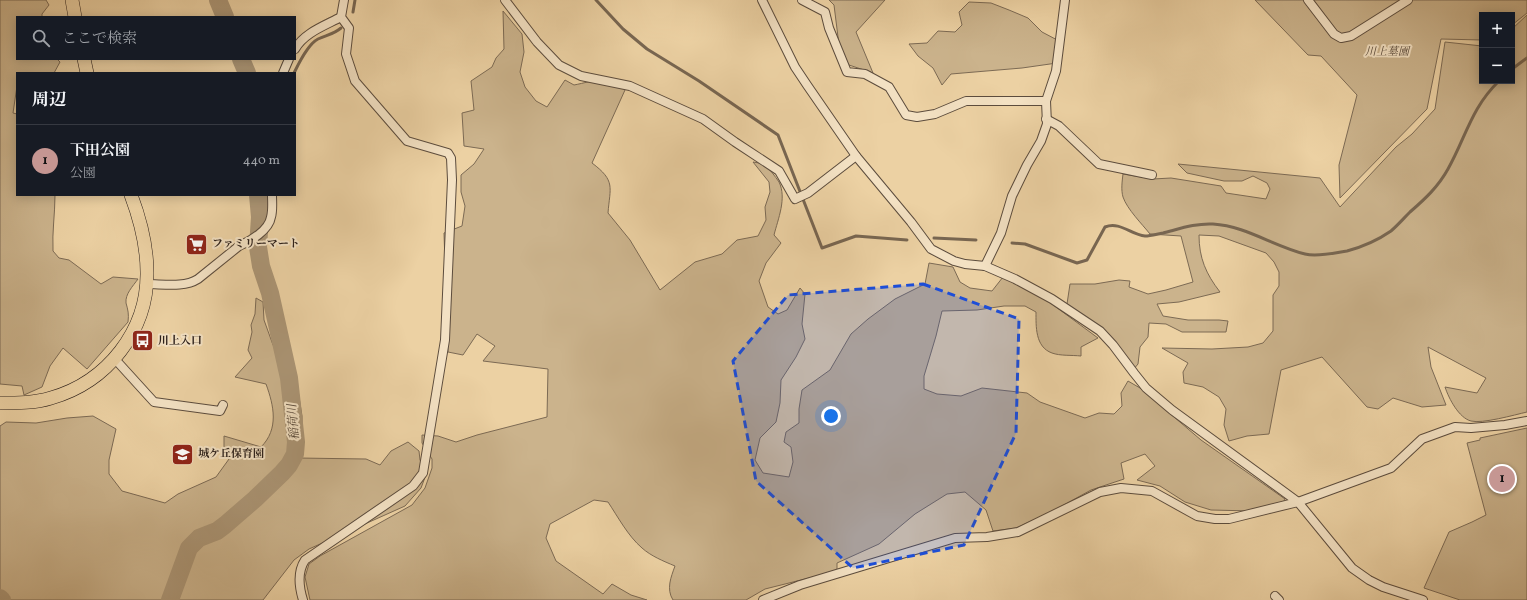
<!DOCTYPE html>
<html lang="ja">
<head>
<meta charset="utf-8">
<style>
  body { margin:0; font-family:Vollkorn,"Noto Serif JP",serif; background:#20242c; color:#f1f3f6 }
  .controls { position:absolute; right:12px; top:12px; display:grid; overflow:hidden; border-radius:0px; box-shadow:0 2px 10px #0003 }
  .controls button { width:36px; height:36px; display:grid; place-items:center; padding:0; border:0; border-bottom:1px solid #363941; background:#171b24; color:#f1f3f6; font:20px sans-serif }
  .you { position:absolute; left:831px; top:416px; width:14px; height:14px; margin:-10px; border:3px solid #fff; border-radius:50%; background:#1a73e8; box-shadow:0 0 0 6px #1a73e833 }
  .badge { display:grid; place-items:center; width:26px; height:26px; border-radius:50%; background:#c59692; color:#111; font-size:13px; font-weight:700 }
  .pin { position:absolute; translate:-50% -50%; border:2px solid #fff; box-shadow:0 1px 4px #0006 }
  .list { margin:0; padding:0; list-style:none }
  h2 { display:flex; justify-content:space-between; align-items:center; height:52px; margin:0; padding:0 16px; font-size:17px }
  h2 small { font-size:13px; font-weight:400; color:#9ea1a6 }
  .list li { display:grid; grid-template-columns:26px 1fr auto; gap:12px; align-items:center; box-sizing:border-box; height:72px; padding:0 16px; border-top:1px solid #363941 }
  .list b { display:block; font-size:15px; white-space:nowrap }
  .list p { margin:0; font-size:13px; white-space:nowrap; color:#9ea1a6 }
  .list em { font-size:13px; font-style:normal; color:#9ea1a6 }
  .icon { flex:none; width:22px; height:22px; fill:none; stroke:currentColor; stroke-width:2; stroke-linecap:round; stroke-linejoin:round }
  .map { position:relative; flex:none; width:1527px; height:600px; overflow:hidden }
  .search { position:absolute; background:#171b24; box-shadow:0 2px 10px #0003; left:16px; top:16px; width:280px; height:44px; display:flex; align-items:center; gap:10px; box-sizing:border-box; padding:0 14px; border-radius:0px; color:#9ea1a6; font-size:15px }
  .panel { position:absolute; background:#171b24; box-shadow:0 2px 10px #0003; left:16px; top:72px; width:280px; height:124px; border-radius:0px }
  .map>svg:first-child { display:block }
</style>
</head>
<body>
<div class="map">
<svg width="1527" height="600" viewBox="0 0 1527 600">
  <rect width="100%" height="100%" fill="#ecd1a3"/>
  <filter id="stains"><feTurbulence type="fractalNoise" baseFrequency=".005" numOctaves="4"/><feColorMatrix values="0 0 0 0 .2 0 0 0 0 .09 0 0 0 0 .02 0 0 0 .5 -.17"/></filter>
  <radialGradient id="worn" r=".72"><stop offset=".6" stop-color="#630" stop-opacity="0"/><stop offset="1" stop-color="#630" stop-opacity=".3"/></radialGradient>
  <g fill="#cbb38c" stroke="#7c6a54">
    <path d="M0,0h46l3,5 -7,9v3h-25v42h40l3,3 -6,11h-37v13l-4,27 4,1v81h38c0,19 -3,37 -2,56l6,7 10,2 32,24 12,-7 25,2c-5,7 -13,15 -12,24 2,7 3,11 2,19l-41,47 -24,-21 -13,18 -8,21 -18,8 -2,-9 -22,-2z"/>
    <polygon points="829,0 885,0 856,32 873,73 846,64 840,53 834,5"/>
    <polygon points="1255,0 1527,0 1527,13 1512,25 1512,15 1482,15 1482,40 1441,39 1427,109 1340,198 1339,165 1357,95 1321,56 1308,55"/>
    <polygon points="969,2 991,3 1009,10 1028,18 1042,32 1061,42 1057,63 1022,68 951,74 942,85 933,68 918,56 909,44 927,43 938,31 955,32 962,25 959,12"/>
    <path d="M503,11l19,23 2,18 -4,20 5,15 11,14 11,6 18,-27 9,5c21,-4 33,-11 51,5l-33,73c24,18 18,24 16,50l22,27 30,50 35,-28 27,-8 15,-14 21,-4 8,-16 -1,-13 5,-15 -1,-10 -16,-20 12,2c5,6 10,12 14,18 8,16 -1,37 -5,53l7,8 -15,20 -7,18 9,26 10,7 9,-4 13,-22 5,6 -3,30 3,15 -9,18 -15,23 -1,23 -4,19 -16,16 -5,22 8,13 26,4 4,-15 -2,-15 -7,-5 2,-10 13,-9v-14l3,-19 28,-20 21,-36 17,-15 27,-20 30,-15 4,-21 24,4 7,15 10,6 22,3 11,-14 34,16 61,45 -17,9v9c-9,-1 -21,0 -29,-3 -17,-6 -16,-27 -16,-41l-11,-6h-21l-27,4 -35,1 -6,25 -12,40v13l13,5 24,2 21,-8 45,5 13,9 45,16 14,-5 15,1 8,-8 -1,-13 7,-12 12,7 61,52 84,59 -4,7 -28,5 -42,-1 -26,-8 -25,-16 -23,-6 18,-14 -10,-12 -24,9 3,16 -33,11 -40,22 -35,16 -23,3 -7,-21 -21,-18 -18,2 -32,20 -36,30 -42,19v8l-72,18 -19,11h-73c-7,-11 -2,-23 2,-34 -12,-5 -24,-10 -33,-18 -14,-12 -24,-31 -34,-46l-14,-2 -44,24 -4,14 10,23 47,33 9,-10 19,11 16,5h-337l-5,-23 4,-13 11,-8 92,-51 13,-17 7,-20v-9l-10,-16v-8l16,1 18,6 21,-7 70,-18 1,-48 -65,-8 12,-15 -18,-12 -14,21 -15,-3 -4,-119 18,-7 3,-20 -4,-14v-17l13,-11 10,-15 -20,-3 -2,-33 12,-3 -3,-29 21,-14 4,-9 8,-9z"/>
    <path d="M1527,15v397c-13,3 -45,12 -56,9 -12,-3 -22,-22 -26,-34l32,6 9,-15 -58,-31 3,20 15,38 -24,2 -29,-9 -15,11 -11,-2 -45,-50 -41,13 -12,64 -22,2 -18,5 -5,-16 2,-16 -7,-12 -16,-10 -19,-4 -1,-11 5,-9 -26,-15 50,1 36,-2 15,-4 10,-12v-36l6,-9v-14l-5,-10 -8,-9 -47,-17 -20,-1c0,23 7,39 21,57l-41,10 -22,2 6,12 25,4h31l9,1 -2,11h-44l-16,-8 -17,-1 -1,14 -8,10 -2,17 -5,6 -56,-58 -10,-8 3,-20h25l24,-4 11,1 -1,6 19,7 18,-4 27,-8 -12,-46 -31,-2c-8,-10 -23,-25 -27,-37 -2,-7 -1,-15 0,-23l30,5 18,-1 50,8 5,7 40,6 4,-10 -3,-6 -14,-7 -11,5h-18l-37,-8 -9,-9 142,14 20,29 56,-60 16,-13 23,-25 10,-67 37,4v35h30v-52z"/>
    <path d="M256,298l7,4 1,18 9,25 22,27 7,44v32l-4,10 68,1 14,6 11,-14 17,-9 11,9 1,9 7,12 -6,16 -16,18 -96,43 -15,11 -31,40h-263v-174l6,-4 30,1 31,-5 26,-2 23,13 -7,31v14l13,17 43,12 13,-9 38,-17 13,-18 -5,-10v-13l37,11c18,-18 13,-41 5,-63l-31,-7 17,-19 -4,-8 4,-18 -1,-7 4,-11z"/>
    <polygon points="1527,428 1527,600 1460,600 1424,588 1449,532 1472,522 1486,515 1467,443 1480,440 1480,438"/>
  </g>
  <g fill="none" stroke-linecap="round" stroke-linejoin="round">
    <g stroke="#786651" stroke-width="3">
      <polyline points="596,0 623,29 647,49 699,81 778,135 822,248 856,236 907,240"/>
      <polyline points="353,12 355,0"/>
      <polyline points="1512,69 1527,58"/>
      <path d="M294,73c5,-10 14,-29 24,-34 9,-4 16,-5 23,-11"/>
      <polyline points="934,238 976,240"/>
      <path d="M1012,243l13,1 52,19 10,-3 18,-33c15,-6 26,8 40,9 6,0 12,-2 18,-3 16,-4 33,-10 50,-9 33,2 60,22 92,30 13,3 29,-1 42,-3 15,-4 31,-11 44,-20 7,-6 13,-13 19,-19 15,-13 28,-25 38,-43 18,-32 23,-61 51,-88"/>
    </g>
    <g stroke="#ab9575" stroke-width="18">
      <polyline points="218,0 225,17"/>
      <polyline points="241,59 247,73"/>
      <polyline points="0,598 2,600"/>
      <polyline points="170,600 189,548 199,538 217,531 225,525 255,499 282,473 289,465 295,454 296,442 289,378 270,293 261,266 258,247 260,217 258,195"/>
    </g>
    <defs>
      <g id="street">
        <polyline points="505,0 537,42 559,65 581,76 630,86 703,119 735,142 779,171 795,199 808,193 856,156"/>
        <polyline points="762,0 795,67 807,85 856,156 911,222 931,249 954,261 965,264 985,266 1015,279 1052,299 1100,331 1113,345 1134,373 1146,388 1172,410 1298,502 1352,568 1369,580 1383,587 1423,600"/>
        <polyline points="802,0 825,12 829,28 847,72 865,74 889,87 906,115 917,117 935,114 966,101 1046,101"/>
        <polyline points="1308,0 1334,34 1341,38 1351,36 1408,0"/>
        <path d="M295,49c9,-16 29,-23 46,-32"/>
        <polyline points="283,73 289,59"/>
        <polyline points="1046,119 1059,126 1099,164 1152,175"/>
        <polyline points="985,266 1001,233 1012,196 1027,165 1041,141 1047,124 1046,101 1056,71 1065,0"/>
        <path d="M147,284c16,0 37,4 51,-5l41,-33c12,-5 30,-16 32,-29 2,-7 1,-15 1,-22"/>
        <polyline points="114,358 154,402 220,411 223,405"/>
        <polyline points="1275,596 1279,600"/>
        <path d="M303,600c-4,-13 -6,-28 2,-40l108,-74 10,-13 22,-133 7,-160 -1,-22 -3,-5 -41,-12 -52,-60 -9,-27 3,-26 -8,-11 3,-17"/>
        <polyline points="763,600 800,585 955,538 987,537 1018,532 1100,492 1121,488 1152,491 1197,516 1215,519 1229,519 1298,502 1391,468 1422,439 1455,427 1471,428 1505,425 1527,421"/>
      </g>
      <g id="primary">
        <polyline points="72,0 75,17"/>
        <polyline points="84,59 87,73"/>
        <path d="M0,403c17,0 35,0 51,-5 56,-16 97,-67 96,-126 0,-26 -7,-53 -16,-77"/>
      </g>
    </defs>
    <use href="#street" stroke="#5c4c3d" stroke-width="10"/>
    <use href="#primary" stroke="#2c201b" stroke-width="14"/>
    <use href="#street" stroke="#f3e1c3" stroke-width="8"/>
    <use href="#primary" stroke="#ecd1a3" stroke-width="13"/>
  </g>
  <path fill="#1d4ed8" fill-opacity="0.2" stroke="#1d4ed8" stroke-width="3" stroke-dasharray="8 5" stroke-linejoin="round" d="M923,284l96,35 -3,114 -52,112 -111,23 -97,-87 -23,-120 55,-66z"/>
  <defs>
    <symbol id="supermarket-square" viewBox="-11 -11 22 22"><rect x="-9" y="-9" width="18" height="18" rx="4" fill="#8f2418" stroke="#f3e1c3"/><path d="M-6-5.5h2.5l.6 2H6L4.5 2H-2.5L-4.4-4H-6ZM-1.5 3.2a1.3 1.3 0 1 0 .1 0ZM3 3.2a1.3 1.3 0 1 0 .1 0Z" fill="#fff"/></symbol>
    <symbol id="bus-square" viewBox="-11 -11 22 22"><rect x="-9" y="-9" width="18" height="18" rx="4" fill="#8f2418" stroke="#f3e1c3"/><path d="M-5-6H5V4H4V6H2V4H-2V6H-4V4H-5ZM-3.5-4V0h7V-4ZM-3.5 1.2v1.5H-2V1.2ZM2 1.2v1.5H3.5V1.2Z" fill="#fff"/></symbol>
    <symbol id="school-square" viewBox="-11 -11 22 22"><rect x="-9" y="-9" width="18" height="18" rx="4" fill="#8f2418" stroke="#f3e1c3"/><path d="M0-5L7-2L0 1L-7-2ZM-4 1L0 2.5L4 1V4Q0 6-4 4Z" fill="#fff"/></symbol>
  </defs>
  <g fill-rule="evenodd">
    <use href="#supermarket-square" x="184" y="232" width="25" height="25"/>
    <use href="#bus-square" x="130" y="328" width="25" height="25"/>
    <use href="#school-square" x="170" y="442" width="25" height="25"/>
  </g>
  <g text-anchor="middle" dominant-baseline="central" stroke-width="4" stroke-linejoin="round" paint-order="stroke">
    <g font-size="11" font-style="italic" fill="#544537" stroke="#f3e1c3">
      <text x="1387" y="52">川上墓園</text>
    </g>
    <g font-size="11" font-weight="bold" fill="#2c201b" stroke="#f3e1c3" text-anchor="start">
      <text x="212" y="244">ファミリーマート</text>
      <text x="158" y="341">川上入口</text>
      <text x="198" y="454">城ケ丘保育園</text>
    </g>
    <g font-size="12" font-style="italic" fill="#58493a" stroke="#f3e1c3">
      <text transform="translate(294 422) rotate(-95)">稲荷川</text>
    </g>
  </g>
  <rect width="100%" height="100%" filter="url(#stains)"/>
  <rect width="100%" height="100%" fill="url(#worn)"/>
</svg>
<div class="controls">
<button>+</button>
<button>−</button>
</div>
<div class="you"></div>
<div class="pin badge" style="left:1502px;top:479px">1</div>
<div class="search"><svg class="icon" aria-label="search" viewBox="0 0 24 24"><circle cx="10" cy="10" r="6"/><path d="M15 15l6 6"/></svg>ここで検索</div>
<section class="panel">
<h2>周辺<small></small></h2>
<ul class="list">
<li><span class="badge">1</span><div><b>下田公園</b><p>公園</p></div><em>440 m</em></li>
</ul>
</section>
</div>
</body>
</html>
